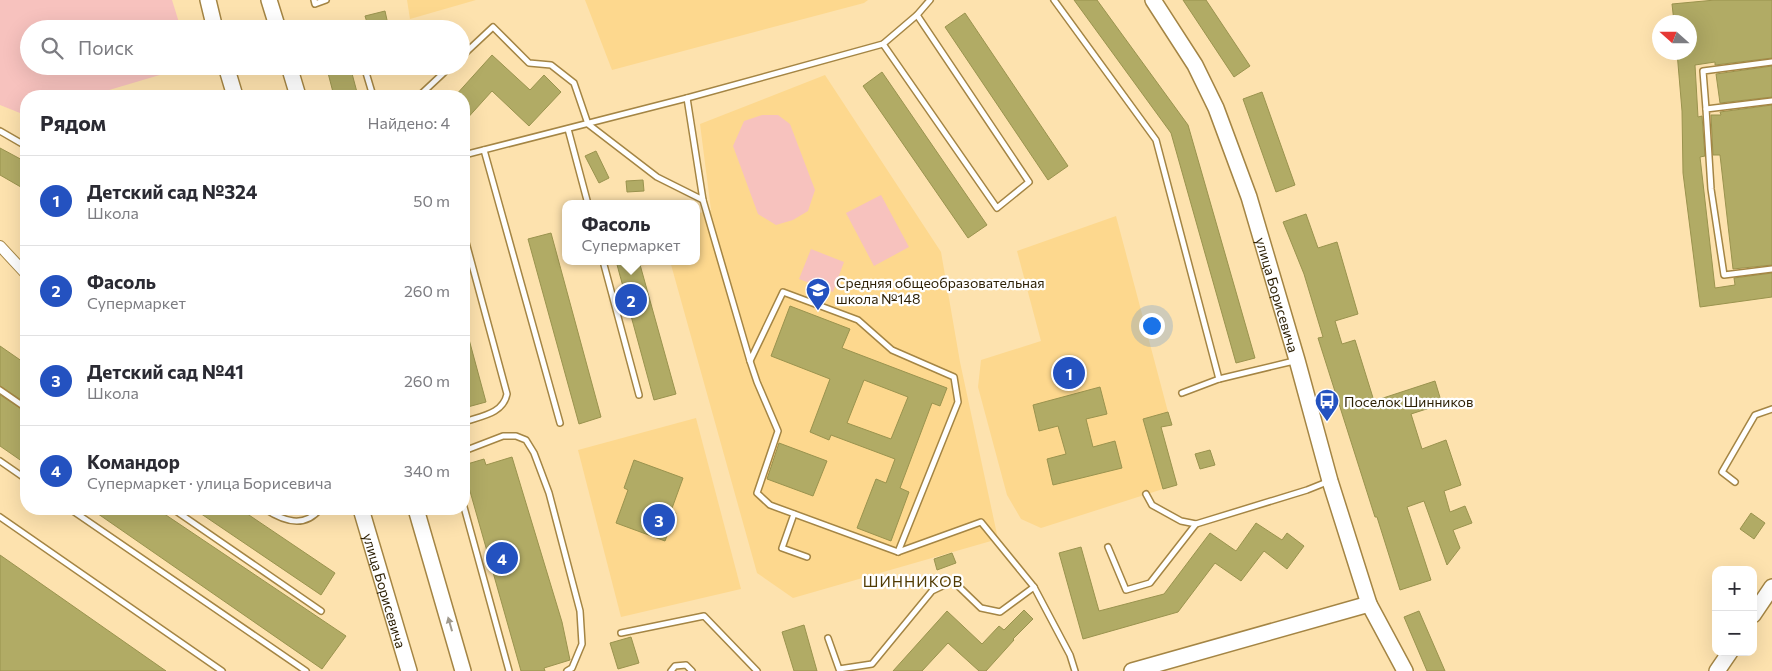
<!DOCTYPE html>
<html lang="ru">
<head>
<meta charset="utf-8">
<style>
  body { margin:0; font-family:Commissioner,sans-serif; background:#f7f7f7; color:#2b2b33 }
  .controls { position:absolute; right:15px; bottom:15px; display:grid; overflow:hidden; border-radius:10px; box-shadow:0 5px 20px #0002 }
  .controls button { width:45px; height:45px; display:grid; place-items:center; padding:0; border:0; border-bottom:1px solid #e1e1e2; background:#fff; color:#2b2b33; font:25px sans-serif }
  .compass { position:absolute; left:1652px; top:15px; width:45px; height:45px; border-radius:50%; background:#fff; box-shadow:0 5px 20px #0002; rotate:291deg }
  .you { position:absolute; left:1151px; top:325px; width:18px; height:18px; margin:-12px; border:4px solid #fff; border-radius:50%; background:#1a73e8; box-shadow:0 0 0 8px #1a73e833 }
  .badge { display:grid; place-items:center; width:32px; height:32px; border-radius:50%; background:#2452c0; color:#fff; font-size:16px; font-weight:700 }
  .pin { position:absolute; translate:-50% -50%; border:2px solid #fff; box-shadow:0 1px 5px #0006 }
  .popup { position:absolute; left:562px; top:200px; width:138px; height:65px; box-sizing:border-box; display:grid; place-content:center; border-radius:10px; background:#fff; filter:drop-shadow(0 1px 4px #0005); font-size:16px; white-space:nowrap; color:#7c7c81 }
  .popup b { font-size:19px; color:#2b2b33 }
  .popup::after { content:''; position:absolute; left:50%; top:100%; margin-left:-10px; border:10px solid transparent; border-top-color:#fff }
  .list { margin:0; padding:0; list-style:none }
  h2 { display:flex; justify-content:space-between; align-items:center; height:65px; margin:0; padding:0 20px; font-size:21px }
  h2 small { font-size:16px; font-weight:400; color:#7c7c81 }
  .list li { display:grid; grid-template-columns:32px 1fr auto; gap:15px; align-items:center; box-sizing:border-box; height:90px; padding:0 20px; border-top:1px solid #e1e1e2 }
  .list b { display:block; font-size:19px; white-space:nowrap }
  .list p { margin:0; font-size:16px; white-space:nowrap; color:#7c7c81 }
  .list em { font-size:16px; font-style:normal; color:#7c7c81 }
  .icon { flex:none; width:28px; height:28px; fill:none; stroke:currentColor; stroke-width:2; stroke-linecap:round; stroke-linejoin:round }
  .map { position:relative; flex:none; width:1772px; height:671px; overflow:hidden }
  .search { position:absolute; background:#fff; box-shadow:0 5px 20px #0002; left:20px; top:20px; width:450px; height:55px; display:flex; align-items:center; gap:12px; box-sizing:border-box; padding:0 18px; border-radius:28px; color:#7c7c81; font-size:19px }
  .panel { position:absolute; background:#fff; box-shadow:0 5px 20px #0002; left:20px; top:90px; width:450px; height:425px; border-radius:20px }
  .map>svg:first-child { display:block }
</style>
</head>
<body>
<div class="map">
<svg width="1772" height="671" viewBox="0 0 1772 671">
  <rect width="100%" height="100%" fill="#fde2ae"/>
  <g fill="#fdd88e">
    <polygon points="407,0 476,0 410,19"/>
    <polygon points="585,0 868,0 864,3 612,70"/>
    <polygon points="825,75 941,252 960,362 998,539 793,598 757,573 670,261 696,261 696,214 711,210 700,124"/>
    <polygon points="1116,216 1168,412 1143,419 1163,489 1041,528 1021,519 1007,495 978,387 981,360 1041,341 1017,251"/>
    <polygon points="696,418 741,589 621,617 578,450"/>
  </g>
  <g fill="#f7c2be">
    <polygon points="0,0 172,0 181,29 29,29 29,66 190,66 89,96 26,96 26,115 25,115 0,105"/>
    <polygon points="762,115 778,115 790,124 815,190 808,211 793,220 776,225 758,214 733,146 744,121"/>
    <polygon points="881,195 909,247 874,266 846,213"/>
    <polygon points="811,249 844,262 833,292 799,279"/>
  </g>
  <g fill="#b1ab65" stroke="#9a934e" fill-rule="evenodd">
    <polygon points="1074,0 1097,0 1188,125 1255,358 1236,363 1171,133"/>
    <polygon points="1183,0 1206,0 1250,66 1234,77"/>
    <polygon points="1715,0 1772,0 1772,58 1715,65 1715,62 1695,65 1698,117 1702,116 1705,156 1700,157 1715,288 1735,285 1734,278 1772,273 1772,297 1700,307 1683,173 1682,111 1677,52 1690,52 1690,22 1674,22 1672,4"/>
    <polygon points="385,11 389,29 369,29 365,16"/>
    <polygon points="965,13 1068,166 1048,180 945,27"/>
    <polygon points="492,55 530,90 544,75 561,92 529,126 492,91 464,122 464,96 455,96"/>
    <polygon points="350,66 358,96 334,96 328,73"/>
    <polygon points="1772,66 1772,97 1720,103 1716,74"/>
    <polygon points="882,72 987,225 968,238 863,86"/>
    <polygon points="1262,92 1295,185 1276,192 1243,99"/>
    <polygon points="1772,105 1772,265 1733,269 1720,155 1713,155 1711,115 1721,115 1720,112"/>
    <polygon points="0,148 26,162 26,190 0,175"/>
    <polygon points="596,151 609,178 599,183 585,156"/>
    <polygon points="643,180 644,191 627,192 626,181"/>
    <polygon points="1306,214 1318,248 1337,242 1358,314 1335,321 1342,344 1355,340 1374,401 1435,381 1442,404 1411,414 1422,449 1446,440 1461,485 1444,491 1450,512 1465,506 1472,523 1453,530 1460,548 1447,565 1424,501 1407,507 1431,580 1400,590 1377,517 1375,517 1318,338 1323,337 1304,274 1283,222"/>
    <polygon points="551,233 601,417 579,424 528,239"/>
    <polygon points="616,261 639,261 676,394 654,400"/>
    <path d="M790,306l60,23 -8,19 105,40 -7,18 -8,-3 -32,85 9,4 -18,49 -34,-13 19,-49 10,4 9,-24 -64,-24 -2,5 -19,-8 20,-53 -59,-23zM864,380l44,17 -17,42 -44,-16z"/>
    <polygon points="464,332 467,332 486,402 464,408"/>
    <polygon points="0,346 26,364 26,403 0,386"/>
    <polygon points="1100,387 1107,414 1086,419 1093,447 1115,441 1122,468 1053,485 1047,459 1066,454 1058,426 1039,431 1033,405"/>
    <polygon points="0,395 26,412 26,464 0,446"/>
    <polygon points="1168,412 1172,425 1161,427 1177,485 1163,489 1143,419"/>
    <polygon points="779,443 827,461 813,496 767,479"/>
    <polygon points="1210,450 1215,465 1200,469 1195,454"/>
    <polygon points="512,457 562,622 570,660 544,668 545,671 521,671 464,470 464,465 484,459 486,465"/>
    <polygon points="634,460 683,478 671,511 676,513 665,541 616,523 628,490 624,488"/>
    <polygon points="91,509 157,509 346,636 322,669"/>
    <polygon points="194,509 240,509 335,573 321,595"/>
    <polygon points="1751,513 1765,523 1754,539 1740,529"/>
    <polygon points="1256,523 1282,540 1287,533 1304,546 1287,569 1264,551 1241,581 1215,563 1178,612 1083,639 1059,553 1081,547 1099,611 1164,594 1210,533 1236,551"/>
    <polygon points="952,553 956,563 937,570 934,559"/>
    <polygon points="0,555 166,671 0,671"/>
    <polygon points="1024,610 1033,619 1013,639 1014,640 986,671 979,671 948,643 922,671 893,671 947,611 982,644 999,626 1004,630"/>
    <polygon points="1419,611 1445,671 1427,671 1404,617"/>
    <polygon points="804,625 817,671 794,671 782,632"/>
    <polygon points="631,637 639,663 618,669 610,643"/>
  </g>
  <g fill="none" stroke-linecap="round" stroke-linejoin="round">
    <defs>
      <g id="lane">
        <polyline points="314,0 315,4 326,0"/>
        <polyline points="1054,0 1156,140 1219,379"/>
        <polyline points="335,29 352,24 353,29"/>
        <polyline points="883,44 997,208 1029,182 917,15"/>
        <polyline points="461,57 493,27 529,63 551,65 574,83 588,124 657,177 703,200 687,98"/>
        <polyline points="364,66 373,96"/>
        <polyline points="419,96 451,66"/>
        <polyline points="1772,101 1706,109 1711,189 1724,275 1772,269"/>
        <polyline points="1706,109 1703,71 1772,62"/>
        <polyline points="568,129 588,204"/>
        <polyline points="0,131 26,146"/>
        <polyline points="484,150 560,423"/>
        <polyline points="464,155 687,98 883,44 917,15 930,0"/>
        <polyline points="703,200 750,361 783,292 858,320 892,350 954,377 958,402 898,552"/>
        <path d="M464,235l43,159c-4,20 -26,22 -43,28"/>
        <polyline points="603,261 639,395"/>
        <polyline points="750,361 757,382 778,431 757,493 770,505 898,552 981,522 1034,587"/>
        <polyline points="0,390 26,408"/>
        <polyline points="1182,393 1219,379 1294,361"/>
        <polyline points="464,451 503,436 516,436 526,440 534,453 549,493 580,611 582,644 572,668 567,671"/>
        <polyline points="0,461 26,479"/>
        <polyline points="1735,482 1722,472 1755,415 1772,409"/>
        <polyline points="1146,494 1152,505 1181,521 1196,524"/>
        <polyline points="464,507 509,671"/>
        <polyline points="70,509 306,671"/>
        <polyline points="173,509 321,611"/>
        <path d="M265,509c18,12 39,20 55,0"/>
        <polyline points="794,514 782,548 807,557"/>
        <polyline points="0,517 222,671"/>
        <polyline points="1108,547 1126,590 1150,583 1196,524 1307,490 1327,482"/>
        <polyline points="621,633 704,616 757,671"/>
        <polyline points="828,638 839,669 872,664 932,591 953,581 981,608 1000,612 1034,587 1070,655 1075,671"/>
        <polyline points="671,671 675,666 686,665 692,671"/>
      </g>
      <polyline id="street" points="0,246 26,274"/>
      <g id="secondary">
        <polyline points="208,0 215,29"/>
        <polyline points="269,0 278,29"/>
        <path id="s1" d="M1153,0l42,65 21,43 33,89 48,163 33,121 39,123 36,67"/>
        <polyline points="226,66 235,96"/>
        <polyline points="289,66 298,96"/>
        <path id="s2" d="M361,509l48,162"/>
        <polyline points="416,509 463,671"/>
        <polyline points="1753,615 1772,587"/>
        <polyline points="1132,671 1369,604"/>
        <polyline points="1717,671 1730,652"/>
      </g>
    </defs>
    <use href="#lane" stroke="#a48544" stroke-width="8"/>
    <use href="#street" stroke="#a48544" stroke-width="12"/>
    <use href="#secondary" stroke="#a48544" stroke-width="18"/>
    <use href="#lane" stroke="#fff" stroke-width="5"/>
    <use href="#street" stroke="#fff" stroke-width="10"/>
    <use href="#secondary" stroke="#fff" stroke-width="15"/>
  </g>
  <defs><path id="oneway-solid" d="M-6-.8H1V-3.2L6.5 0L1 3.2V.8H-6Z" transform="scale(1.25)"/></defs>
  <use fill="#a09a8e" href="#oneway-solid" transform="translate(450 624) rotate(-106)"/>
  <defs>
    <symbol id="school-pin" viewBox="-11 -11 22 30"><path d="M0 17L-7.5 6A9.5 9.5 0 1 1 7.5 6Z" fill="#2452c0" stroke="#fff"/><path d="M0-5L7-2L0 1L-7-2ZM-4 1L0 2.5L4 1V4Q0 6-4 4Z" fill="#fff"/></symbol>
    <symbol id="bus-pin" viewBox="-11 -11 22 30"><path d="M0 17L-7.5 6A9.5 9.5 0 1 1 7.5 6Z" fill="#2452c0" stroke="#fff"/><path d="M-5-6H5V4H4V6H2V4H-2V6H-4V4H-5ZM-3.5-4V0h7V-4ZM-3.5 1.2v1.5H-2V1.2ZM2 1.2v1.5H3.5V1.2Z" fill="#fff"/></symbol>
  </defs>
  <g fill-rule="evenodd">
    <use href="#school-pin" x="804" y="276" width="28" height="38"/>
    <use href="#bus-pin" x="1313" y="387" width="28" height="38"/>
  </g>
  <g text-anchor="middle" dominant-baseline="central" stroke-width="4.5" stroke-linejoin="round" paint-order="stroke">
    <g font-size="14" fill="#2c1f04" stroke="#fff" text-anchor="start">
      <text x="836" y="282">Средняя общеобразовательная<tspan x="836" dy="16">школа №148</tspan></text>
      <text x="1344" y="401">Поселок Шинников</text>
    </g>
    <g font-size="14" fill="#2c1f04" stroke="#fff">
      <text stroke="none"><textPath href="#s1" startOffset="322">улица Борисевича</textPath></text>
      <text stroke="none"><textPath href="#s2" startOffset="85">улица Борисевича</textPath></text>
    </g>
    <g font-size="15" letter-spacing="1" fill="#513b03" stroke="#fff">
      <text x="913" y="581">ШИННИКОВ</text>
    </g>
  </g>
</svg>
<div class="controls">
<button>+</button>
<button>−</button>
</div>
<svg class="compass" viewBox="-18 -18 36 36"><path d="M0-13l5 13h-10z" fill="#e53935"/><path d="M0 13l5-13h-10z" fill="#7c7c81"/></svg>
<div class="you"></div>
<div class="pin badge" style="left:1069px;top:373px">1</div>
<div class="pin badge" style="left:631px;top:300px">2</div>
<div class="popup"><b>Фасоль</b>Супермаркет</div>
<div class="pin badge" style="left:659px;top:520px">3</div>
<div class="pin badge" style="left:502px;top:558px">4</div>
<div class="search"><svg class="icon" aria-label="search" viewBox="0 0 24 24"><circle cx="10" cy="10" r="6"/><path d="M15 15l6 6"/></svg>Поиск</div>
<section class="panel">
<h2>Рядом<small>Найдено: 4</small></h2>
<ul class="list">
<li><span class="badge">1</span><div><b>Детский сад №324</b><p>Школа</p></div><em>50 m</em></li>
<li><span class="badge">2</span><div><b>Фасоль</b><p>Супермаркет</p></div><em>260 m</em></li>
<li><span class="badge">3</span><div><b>Детский сад №41</b><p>Школа</p></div><em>260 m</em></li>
<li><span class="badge">4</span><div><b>Командор</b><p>Супермаркет · улица Борисевича</p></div><em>340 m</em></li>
</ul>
</section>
</div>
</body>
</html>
